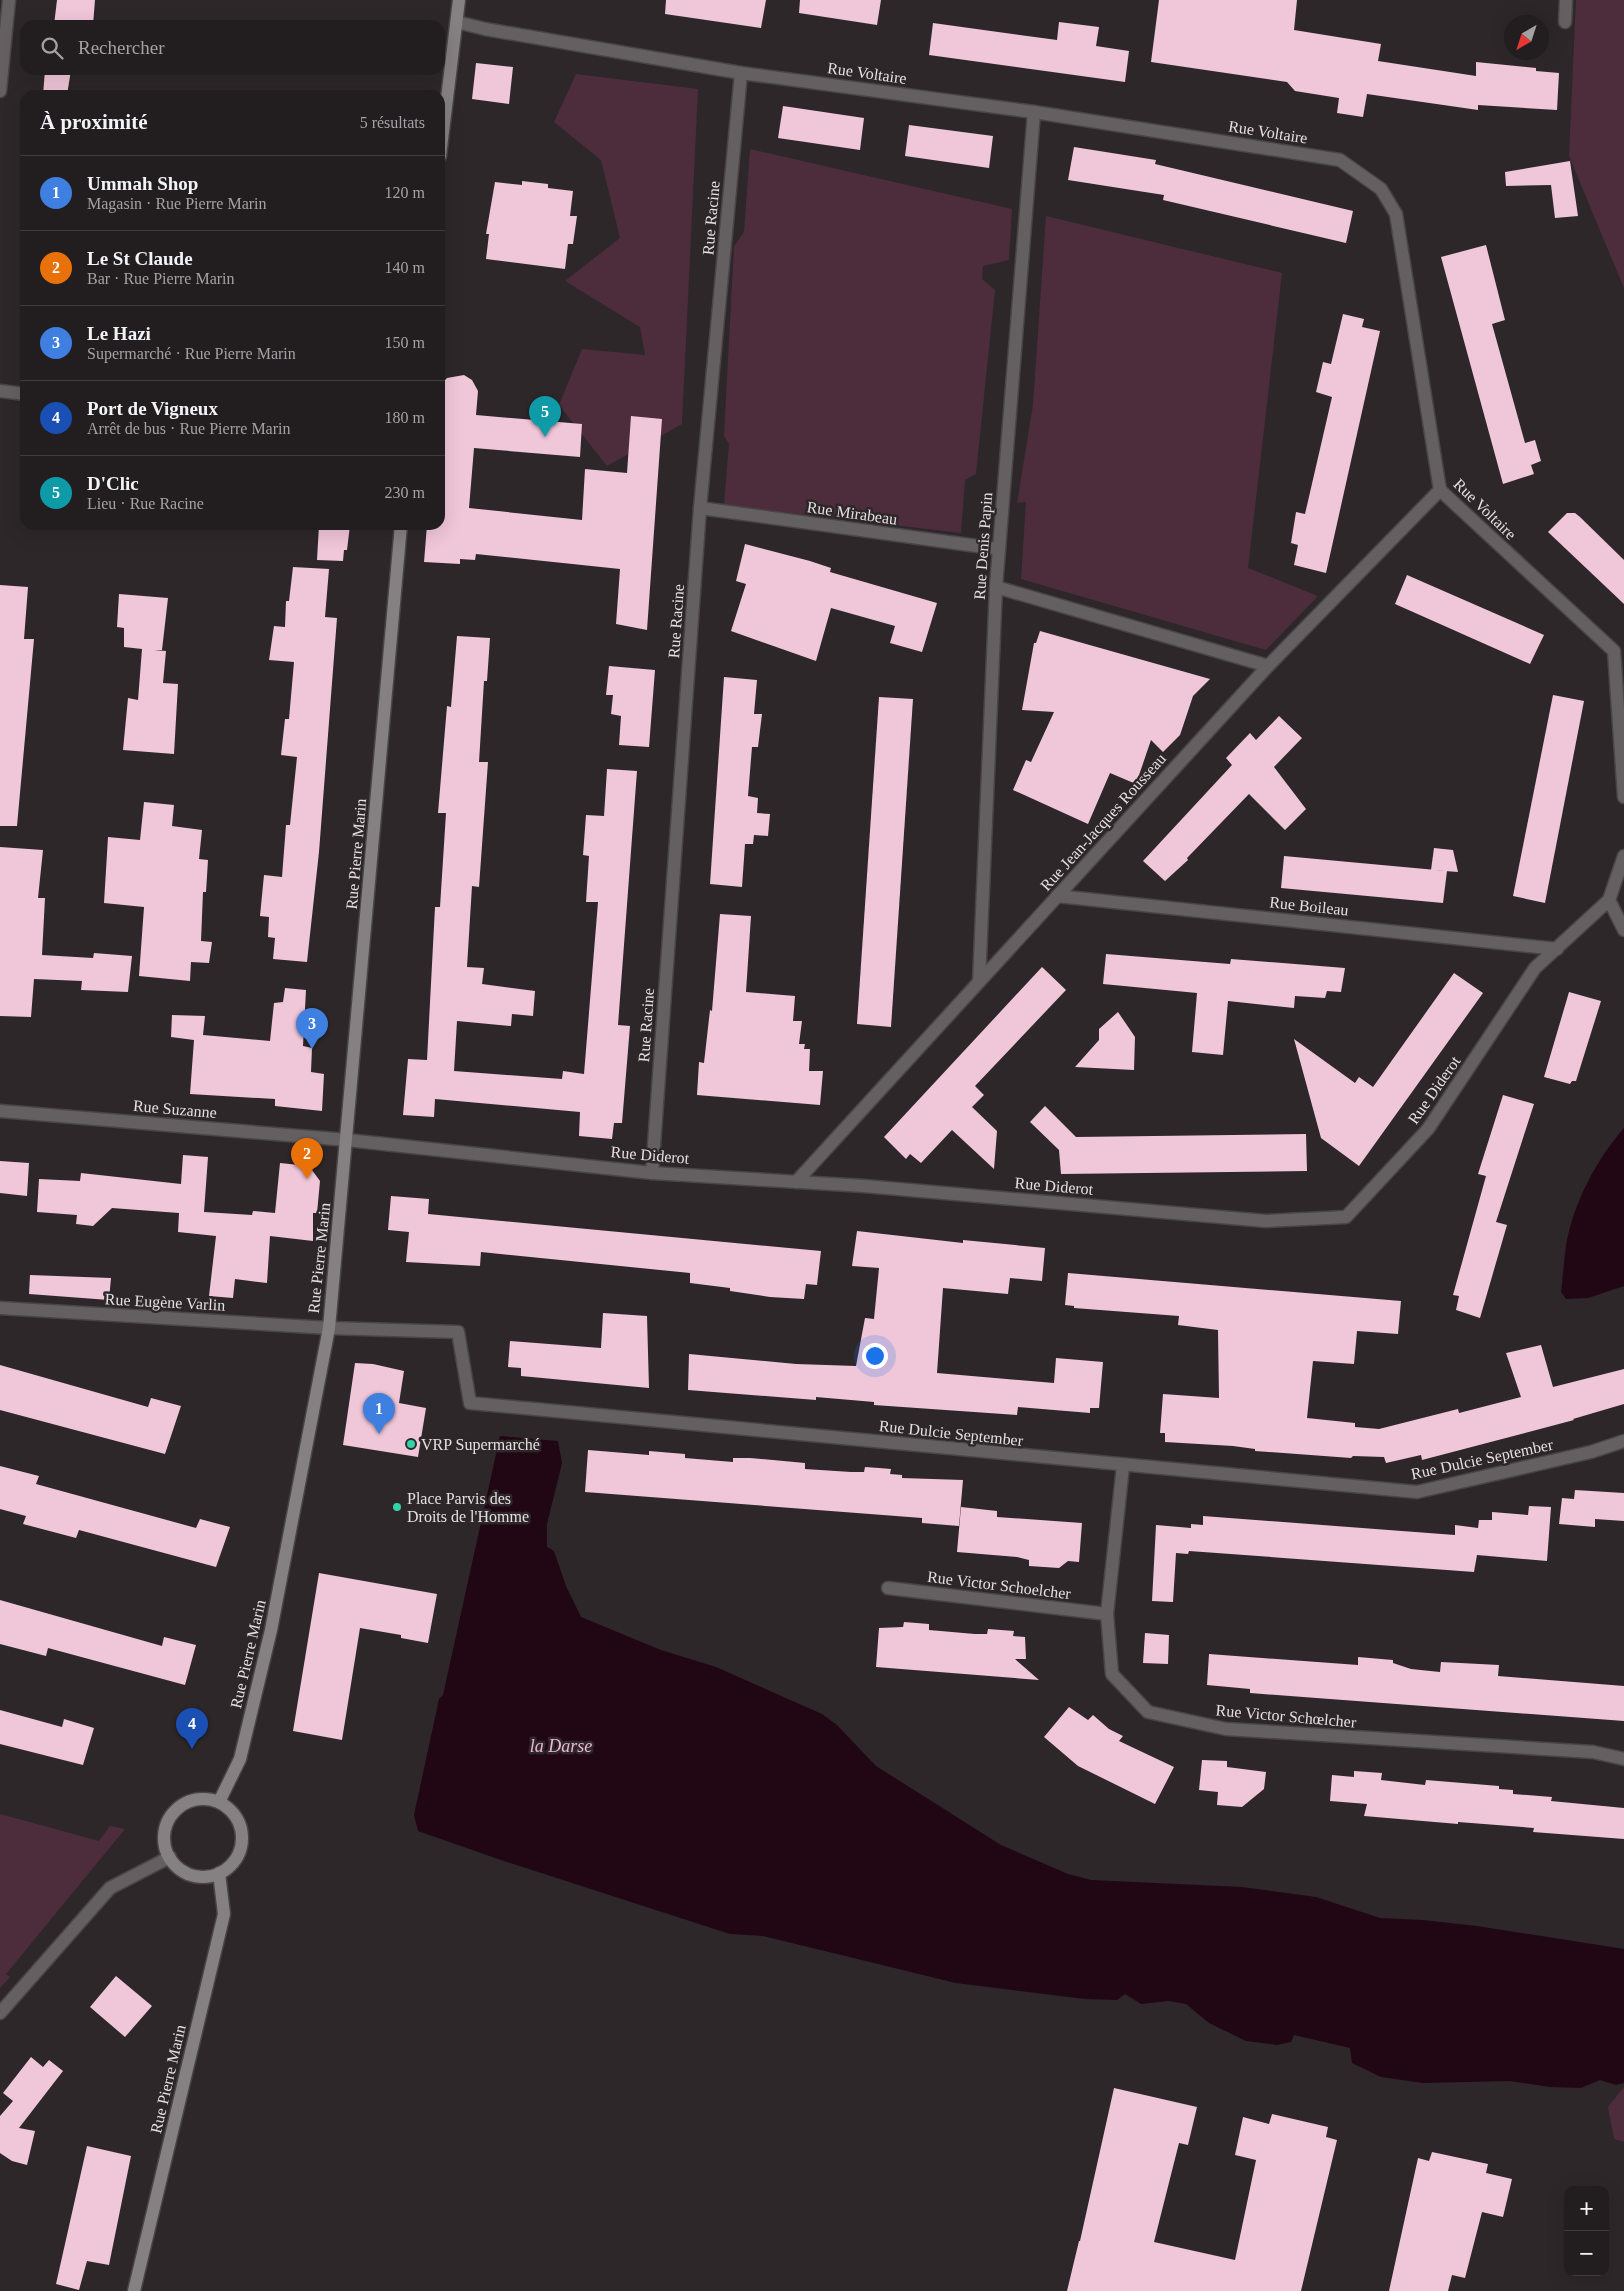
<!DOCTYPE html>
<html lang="fr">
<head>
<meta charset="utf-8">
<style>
  body { margin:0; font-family:Georgia,serif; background:#2e2a2c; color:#f1f3f6 }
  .controls { position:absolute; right:15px; bottom:15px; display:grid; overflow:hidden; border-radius:10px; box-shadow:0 5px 20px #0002 }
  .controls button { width:45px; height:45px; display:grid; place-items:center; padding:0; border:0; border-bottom:1px solid #3f3b3d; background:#221d1f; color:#f1f3f6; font:25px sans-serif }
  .compass { position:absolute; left:1504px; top:15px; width:45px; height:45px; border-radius:50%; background:#221d1f; box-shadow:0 5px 20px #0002; rotate:219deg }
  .you { position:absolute; left:874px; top:1355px; width:18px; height:18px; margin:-12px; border:4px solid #fff; border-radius:50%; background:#1a73e8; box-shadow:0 0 0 8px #1a73e833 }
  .badge { display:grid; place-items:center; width:32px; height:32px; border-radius:50%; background:#31d4a9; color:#fff; font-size:16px; font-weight:700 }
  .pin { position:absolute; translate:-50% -41px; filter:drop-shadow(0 1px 2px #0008) }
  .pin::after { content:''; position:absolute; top:26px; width:18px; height:15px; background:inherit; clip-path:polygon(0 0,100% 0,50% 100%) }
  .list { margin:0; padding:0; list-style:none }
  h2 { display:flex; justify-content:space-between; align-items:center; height:65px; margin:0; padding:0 20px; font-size:21px }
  h2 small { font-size:16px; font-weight:400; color:#a2a2a4 }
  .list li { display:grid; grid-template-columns:32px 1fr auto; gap:15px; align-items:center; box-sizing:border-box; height:75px; padding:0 20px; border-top:1px solid #3f3b3d }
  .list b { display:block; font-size:19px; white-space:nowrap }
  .list p { margin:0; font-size:16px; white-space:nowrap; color:#a2a2a4 }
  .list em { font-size:16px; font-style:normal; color:#a2a2a4 }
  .icon { flex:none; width:28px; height:28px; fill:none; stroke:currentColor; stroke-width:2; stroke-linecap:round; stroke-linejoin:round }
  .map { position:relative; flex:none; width:1624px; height:2291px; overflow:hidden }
  .search { position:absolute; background:#221d1f; box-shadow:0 5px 20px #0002; left:20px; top:20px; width:425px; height:55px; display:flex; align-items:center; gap:12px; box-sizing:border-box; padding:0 18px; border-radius:15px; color:#a2a2a4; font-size:19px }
  .panel { position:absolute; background:#221d1f; box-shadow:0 5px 20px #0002; left:20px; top:90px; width:425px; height:440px; border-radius:15px }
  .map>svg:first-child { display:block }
</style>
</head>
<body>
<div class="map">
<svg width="1624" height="2291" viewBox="0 0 1624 2291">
  <rect width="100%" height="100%" fill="#2d2729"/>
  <g fill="#4d2d3c">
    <polygon points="1576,0 1624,0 1624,288 1569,156"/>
    <polygon points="576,74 698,89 682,424 607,466 559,405 582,349 645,355 640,327 565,281 620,238 601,160 554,122"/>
    <polygon points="750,149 1012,209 1009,260 983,266 982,279 995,290 976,474 965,480 961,533 724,505 729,444 724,436 734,246 744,232"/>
    <polygon points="1046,216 1282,273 1248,568 1318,596 1266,650 1021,579 1026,502 1017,503 1033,405"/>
    <polygon points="0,1814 99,1841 110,1826 125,1829 6,1974 10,1977 0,1988"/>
    <polygon points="1624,2087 1624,2142 1614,2139 1608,2107"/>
  </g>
  <g fill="#210614">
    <path d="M1624,1128v158l-36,12 -22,1 -5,-7c2,-16 3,-31 5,-47 8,-43 30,-85 58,-117z"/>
    <polygon points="500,1436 558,1441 562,1463 547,1524 547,1547 554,1551 566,1586 581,1617 661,1650 716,1667 822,1714 837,1725 876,1766 1001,1845 1068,1874 1091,1880 1242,1887 1316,1897 1380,1918 1423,1920 1477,1926 1624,1949 1624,2083 1616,2085 1600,2080 1581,2088 1550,2087 1510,2081 1423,2083 1381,2077 1352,2063 1350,2048 1294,2035 1291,2042 1277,2045 1246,2041 1209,2023 1186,2004 1169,2001 1141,2004 1125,1994 1117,2000 1085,1999 956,1983 763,1936 730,1934 501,1860 418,1831 414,1815 439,1699 443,1695"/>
  </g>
  <g fill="#f0c6d9">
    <polygon points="57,0 95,0 93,25 54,25"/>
    <polygon points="666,0 766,0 761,28 665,14"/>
    <polygon points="800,0 881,0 877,25 799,13"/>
    <polygon points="1159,0 1297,0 1294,30 1381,44 1378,61 1476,76 1476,62 1536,68 1536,71 1559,73 1557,110 1478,105 1478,110 1367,94 1363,117 1337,113 1339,98 1295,91 1287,82 1151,62"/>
    <polygon points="1059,22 1099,27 1096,46 1129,51 1125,82 929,55 933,23 1057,40"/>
    <polygon points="476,63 513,67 509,104 472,99"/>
    <polygon points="45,70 71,70 67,95 43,95"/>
    <polygon points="783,106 864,118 860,150 778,138"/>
    <polygon points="909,125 993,136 989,168 905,156"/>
    <polygon points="1074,147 1156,160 1155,164 1353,211 1346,243 1163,200 1164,195 1068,180"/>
    <polygon points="1570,161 1578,216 1555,218 1551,185 1506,186 1505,172"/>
    <polygon points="522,181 548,184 548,188 573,191 570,216 577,216 573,244 568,244 565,269 486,259 489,234 486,234 495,182 522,185"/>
    <polygon points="1486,245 1505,320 1492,324 1525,443 1535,440 1541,461 1531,465 1534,474 1503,484 1441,257"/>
    <polygon points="1343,314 1364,319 1362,327 1380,331 1326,573 1294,565 1298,545 1291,543 1296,512 1305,514 1332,397 1316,392 1323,362 1331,364"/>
    <polygon points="464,375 472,380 478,391 476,415 582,424 580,457 474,448 469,508 582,520 585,469 627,473 631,416 662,419 647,630 616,624 620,569 476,554 475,560 460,559 460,564 424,562 427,525 440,525 440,386 447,378"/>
    <polygon points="1567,513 1575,513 1580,517 1624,560 1624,604 1548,532"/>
    <polygon points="319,525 350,525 347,550 344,550 343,561 317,560"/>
    <polygon points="745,544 810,561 831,568 830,572 937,603 922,652 890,643 895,626 831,608 816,661 731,631 746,584 736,581"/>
    <polygon points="293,567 329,569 325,617 337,618 319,852 307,962 273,959 275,938 268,937 269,917 260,916 264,875 282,877 286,825 290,825 297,757 281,755 285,719 289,719 294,662 269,660 274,626 285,627 286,601 289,601"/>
    <polygon points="1407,575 1544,635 1530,664 1395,604"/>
    <polygon points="0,585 28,587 24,639 34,639 17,826 0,826"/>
    <polygon points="119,594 168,598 162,650 154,650 166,651 163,683 178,684 174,754 123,750 128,698 138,700 142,649 124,647 124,628 117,627"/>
    <polygon points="1040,631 1210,679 1193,696 1180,735 1163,752 1151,740 1136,784 1110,773 1088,824 1013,790 1026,760 1031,762 1054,712 1022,710 1034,643 1036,643"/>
    <polygon points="457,636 490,638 487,681 484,681 479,762 488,762 479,887 472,886 467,967 484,968 482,984 535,991 533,1016 512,1014 511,1026 457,1021 454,1071 562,1079 563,1071 584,1074 598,902 586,902 589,856 583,855 586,815 604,816 607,769 637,771 618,1025 630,1026 622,1123 614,1123 612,1139 579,1136 580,1112 435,1099 434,1117 403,1115 408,1059 427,1060 435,907 440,907 446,813 438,813 447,706 451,707"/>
    <polygon points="609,666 655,670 649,747 619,745 621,716 611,714 613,695 606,695"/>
    <polygon points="724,677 757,680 754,714 762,714 758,747 752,747 748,796 758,798 757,813 770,814 768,836 754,835 753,844 745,844 742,887 710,884"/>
    <polygon points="1553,695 1584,701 1545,903 1513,896"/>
    <polygon points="879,697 913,699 891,1027 857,1024"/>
    <polygon points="1279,716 1302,738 1274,767 1306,809 1285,830 1249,794 1187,858 1188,860 1165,881 1143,861 1232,765 1226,758 1250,733 1256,740"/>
    <polygon points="144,802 174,805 172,826 202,830 199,859 208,860 206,892 203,892 201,941 212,942 209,963 191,962 190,981 139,976 144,907 104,903 108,837 140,840"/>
    <polygon points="0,847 43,850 38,898 45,898 42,955 93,958 94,953 132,956 128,992 81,990 82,981 34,979 31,1017 0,1016"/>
    <polygon points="1434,848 1453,850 1458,872 1431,870"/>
    <polygon points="1284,856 1447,871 1443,903 1281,888"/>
    <polygon points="720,914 751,916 746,992 795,996 793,1021 802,1021 799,1044 805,1044 804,1049 810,1049 809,1071 823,1071 820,1105 697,1095 699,1062 704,1063 710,1010 712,1011"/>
    <polygon points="1106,954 1230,964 1231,959 1345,968 1341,992 1327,991 1325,998 1295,996 1294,1008 1228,1001 1223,1055 1192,1052 1197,993 1103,984"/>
    <polygon points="1042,967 1066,990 975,1086 984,1095 972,1107 997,1131 994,1169 952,1130 921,1163 910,1154 906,1159 884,1137"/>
    <polygon points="1454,973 1483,993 1359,1166 1321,1138 1294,1039 1355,1083 1359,1077 1373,1087"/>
    <polygon points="285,988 306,990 303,1046 312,1048 311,1072 324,1074 322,1111 275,1106 275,1099 190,1094 194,1040 171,1037 172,1015 205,1016 203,1035 270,1041 274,1003 283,1002"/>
    <polygon points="1569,992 1601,1001 1576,1081 1572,1081 1570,1084 1544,1077"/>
    <polygon points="1118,1012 1135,1037 1134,1070 1075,1067 1099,1040 1099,1029"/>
    <polygon points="1503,1095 1534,1104 1496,1222 1507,1225 1480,1318 1456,1310 1459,1296 1453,1295 1486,1176 1478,1174"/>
    <polygon points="1045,1106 1076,1137 1306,1134 1307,1171 1061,1174 1059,1150 1030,1122"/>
    <polygon points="183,1155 208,1157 204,1212 252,1215 253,1211 275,1213 280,1163 309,1166 320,1181 317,1213 313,1213 313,1241 270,1236 267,1283 235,1279 233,1298 209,1296 216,1236 178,1232 179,1213 112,1208 93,1226 76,1224 77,1215 37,1212 39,1179 80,1181 81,1173 181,1184"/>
    <polygon points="0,1161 29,1163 27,1196 0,1193"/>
    <polygon points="391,1196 429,1199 428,1214 821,1251 817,1285 806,1284 804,1299 770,1297 730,1291 730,1288 690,1283 690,1273 481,1252 480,1266 406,1262 409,1232 388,1230"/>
    <polygon points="857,1231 963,1243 963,1240 1045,1248 1042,1281 1010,1278 1008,1294 943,1288 937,1373 1054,1383 1056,1358 1103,1362 1099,1408 1090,1408 1090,1413 1018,1407 1017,1415 874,1405 874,1402 816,1397 816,1400 688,1390 689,1354 796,1364 856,1366 865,1318 874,1319 879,1268 852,1266"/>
    <polygon points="1068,1273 1401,1301 1398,1334 1357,1331 1354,1364 1313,1361 1307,1418 1355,1423 1355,1427 1379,1429 1458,1409 1459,1413 1521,1397 1506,1353 1541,1345 1553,1387 1624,1369 1624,1404 1573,1419 1574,1420 1422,1460 1421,1455 1386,1463 1384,1457 1353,1456 1351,1458 1255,1451 1255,1449 1233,1446 1165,1442 1165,1433 1160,1433 1163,1394 1219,1398 1218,1330 1178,1325 1179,1316 1074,1308 1074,1306 1065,1305"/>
    <polygon points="30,1275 111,1278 109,1300 29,1294"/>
    <polygon points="603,1313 647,1316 649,1388 521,1376 521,1368 508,1367 510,1341 601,1348"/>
    <polygon points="355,1363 373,1364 404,1371 399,1403 426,1408 418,1457 343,1445"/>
    <polygon points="0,1365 148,1407 151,1398 181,1406 165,1454 0,1410"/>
    <polygon points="588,1450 649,1455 649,1451 685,1454 685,1458 733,1462 733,1458 750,1458 805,1463 805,1469 851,1472 864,1472 865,1467 879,1468 891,1469 890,1474 902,1475 902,1478 963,1480 959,1526 922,1523 922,1518 585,1492"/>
    <polygon points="0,1466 39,1476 36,1484 196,1528 200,1519 230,1527 216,1567 79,1530 76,1538 23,1524 26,1516 0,1509"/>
    <polygon points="1575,1490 1624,1493 1624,1521 1595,1519 1595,1527 1559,1524 1562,1498 1574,1499"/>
    <polygon points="1529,1506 1551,1507 1547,1561 1477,1555 1474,1572 1189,1551 1188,1554 1176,1553 1173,1602 1152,1601 1156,1525 1191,1528 1191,1524 1203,1525 1203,1516 1455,1535 1455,1525 1478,1528 1479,1520 1492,1520 1492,1512 1528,1515"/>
    <polygon points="961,1507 997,1511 997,1517 1082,1523 1079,1562 1068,1561 1059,1568 1029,1566 1029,1560 1017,1557 957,1552"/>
    <polygon points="319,1573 437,1594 428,1643 401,1638 401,1635 360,1628 342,1740 293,1731"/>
    <polygon points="0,1600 162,1646 164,1637 196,1645 185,1685 48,1648 46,1656 0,1644"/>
    <polygon points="904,1622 929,1624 929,1630 975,1634 987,1634 988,1629 1014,1631 1013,1636 1025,1637 1026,1659 1015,1659 1039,1680 876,1667 879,1628 903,1627"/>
    <polygon points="1145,1633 1169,1635 1168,1664 1143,1663"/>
    <polygon points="1209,1654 1358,1665 1358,1657 1393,1660 1393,1663 1411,1669 1440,1672 1441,1662 1499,1665 1498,1676 1624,1686 1624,1721 1250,1693 1250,1689 1207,1685"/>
    <polygon points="1069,1707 1088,1720 1093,1715 1109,1729 1123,1736 1119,1741 1174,1767 1155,1804 1078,1766 1044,1737"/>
    <polygon points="0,1710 62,1727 64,1719 94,1728 83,1765 0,1744"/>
    <polygon points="1202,1760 1227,1761 1227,1767 1266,1772 1264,1789 1242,1807 1217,1805 1218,1792 1199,1790"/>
    <polygon points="1354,1771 1382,1773 1381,1780 1425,1785 1426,1780 1499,1786 1499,1789 1513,1790 1513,1794 1552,1797 1551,1801 1624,1808 1624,1839 1533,1832 1534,1828 1458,1822 1458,1824 1364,1816 1367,1804 1330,1801 1332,1775 1354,1777"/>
    <polygon points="116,1976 152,2006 125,2037 90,2007"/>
    <polygon points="31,2057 43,2067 49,2060 63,2071 19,2128 35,2131 27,2165 12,2161 0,2153 0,2116 13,2101 3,2093"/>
    <polygon points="1114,2088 1197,2107 1188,2145 1179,2143 1154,2242 1235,2260 1256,2160 1235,2155 1243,2117 1269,2124 1272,2114 1328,2127 1326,2137 1337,2140 1301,2291 1067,2291 1079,2241 1080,2241"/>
    <polygon points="87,2146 131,2156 109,2265 87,2261 79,2290 56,2284"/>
    <polygon points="1432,2152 1488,2164 1486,2173 1512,2179 1503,2217 1482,2212 1465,2278 1452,2275 1448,2291 1389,2291 1418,2158 1429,2161"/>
  </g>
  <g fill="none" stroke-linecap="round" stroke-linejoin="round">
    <defs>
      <g id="street">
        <polyline points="457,22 485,29 741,73 1034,112 1340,160 1381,189 1396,214 1440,490 1614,651 1624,797"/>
        <polyline points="1565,22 1566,0"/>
        <polyline points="0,91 9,0"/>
        <polyline points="0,391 25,394"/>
        <polyline points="700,508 999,549"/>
        <polyline points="996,587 1268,666"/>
        <polyline points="1624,856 1609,900 1624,930"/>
        <polyline points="1057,896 1557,949"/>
        <polyline points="979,982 996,587 1034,112"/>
        <polyline points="0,1111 347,1140 652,1173 864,1186 1266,1221 1346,1217 1428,1129 1535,968 1609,900"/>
        <polyline points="652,1173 700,508 741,73"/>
        <polyline points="796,1182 1268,666 1440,490"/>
        <polyline points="0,1308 329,1328 458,1332 470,1403 1417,1492 1591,1452 1624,1441"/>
        <polyline points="1123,1466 1107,1614 1112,1674 1148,1712 1226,1729 1593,1752 1624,1759"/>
        <polyline points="888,1588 1107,1614"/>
        <polyline points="0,2013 110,1888 170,1857"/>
      </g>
      <g id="secondary">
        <polyline points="440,156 459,0"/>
        <circle cx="203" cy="1838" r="39"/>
        <polyline points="219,1802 240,1759 271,1630 329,1328 401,525"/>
        <polyline points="134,2291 224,1914 219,1873"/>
      </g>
    </defs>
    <use href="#street" stroke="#4a4446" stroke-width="15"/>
    <use href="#secondary" stroke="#4a4446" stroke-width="15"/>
    <use href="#street" stroke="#646062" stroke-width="12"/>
    <use href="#secondary" stroke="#858082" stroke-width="12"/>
  </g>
  <g fill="#31d4a9" stroke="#2d2729" stroke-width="2">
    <circle cx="411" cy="1444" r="5"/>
    <circle cx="397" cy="1507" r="5"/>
  </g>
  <g text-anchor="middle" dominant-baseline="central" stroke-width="5" stroke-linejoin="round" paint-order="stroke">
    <g font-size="16" fill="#e4dfe1" stroke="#2d2729">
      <text transform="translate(867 73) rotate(8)">Rue Voltaire</text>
      <text transform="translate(1268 132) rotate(9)">Rue Voltaire</text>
      <text transform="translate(711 218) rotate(-85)">Rue Racine</text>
      <text transform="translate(1485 509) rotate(44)">Rue Voltaire</text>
      <text transform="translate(852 513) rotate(8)">Rue Mirabeau</text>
      <text transform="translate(983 546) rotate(-86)">Rue Denis Papin</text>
      <text transform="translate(676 621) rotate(-86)">Rue Racine</text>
      <text transform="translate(1103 822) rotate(-48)">Rue Jean-Jacques Rousseau</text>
      <text transform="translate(356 854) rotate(-85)">Rue Pierre Marin</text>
      <text transform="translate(1309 906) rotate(6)">Rue Boileau</text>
      <text transform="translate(646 1025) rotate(-86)">Rue Racine</text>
      <text transform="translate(1434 1090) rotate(-55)">Rue Diderot</text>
      <text transform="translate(175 1109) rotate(5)">Rue Suzanne</text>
      <text transform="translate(650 1155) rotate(5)">Rue Diderot</text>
      <text transform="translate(1054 1186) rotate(5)">Rue Diderot</text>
      <text transform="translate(319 1258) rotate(-84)">Rue Pierre Marin</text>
      <text transform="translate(165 1302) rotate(3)">Rue Eugène Varlin</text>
      <text transform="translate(951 1433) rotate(6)">Rue Dulcie September</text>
      <text transform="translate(1482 1459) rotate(-12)">Rue Dulcie September</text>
      <text transform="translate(999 1585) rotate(7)">Rue Victor Schoelcher</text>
      <text transform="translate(248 1654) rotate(-77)">Rue Pierre Marin</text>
      <text transform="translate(1286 1716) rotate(5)">Rue Victor Schœlcher</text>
      <text transform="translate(168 2079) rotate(-77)">Rue Pierre Marin</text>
    </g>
    <g font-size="16" fill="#e4dfe1" stroke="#2d2729" text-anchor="start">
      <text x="421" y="1444">VRP Supermarché</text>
      <text x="407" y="1498">Place Parvis des<tspan x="407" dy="18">Droits de l'Homme</tspan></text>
    </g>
    <g font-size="18" font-style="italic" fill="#f3b4d1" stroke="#2d2729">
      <text x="561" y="1746">la Darse</text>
    </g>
  </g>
</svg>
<div class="controls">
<button>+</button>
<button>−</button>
</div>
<svg class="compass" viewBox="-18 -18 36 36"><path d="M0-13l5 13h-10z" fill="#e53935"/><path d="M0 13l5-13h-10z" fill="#a2a2a4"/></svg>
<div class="you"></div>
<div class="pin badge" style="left:379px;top:1434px;background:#3f7fe0">1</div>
<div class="pin badge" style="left:307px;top:1179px;background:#e8710a">2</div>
<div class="pin badge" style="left:312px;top:1049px;background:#3f7fe0">3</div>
<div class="pin badge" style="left:192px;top:1749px;background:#1a4fb4">4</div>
<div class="pin badge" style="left:545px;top:437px;background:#0f9aa8">5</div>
<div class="search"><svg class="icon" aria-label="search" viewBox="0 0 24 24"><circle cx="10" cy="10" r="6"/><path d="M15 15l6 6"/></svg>Rechercher</div>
<section class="panel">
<h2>À proximité<small>5 résultats</small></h2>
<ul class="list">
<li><span class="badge" style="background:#3f7fe0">1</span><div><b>Ummah Shop</b><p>Magasin · Rue Pierre Marin</p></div><em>120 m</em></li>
<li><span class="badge" style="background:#e8710a">2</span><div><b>Le St Claude</b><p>Bar · Rue Pierre Marin</p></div><em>140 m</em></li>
<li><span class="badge" style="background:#3f7fe0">3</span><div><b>Le Hazi</b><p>Supermarché · Rue Pierre Marin</p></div><em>150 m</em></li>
<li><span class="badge" style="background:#1a4fb4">4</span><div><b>Port de Vigneux</b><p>Arrêt de bus · Rue Pierre Marin</p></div><em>180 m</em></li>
<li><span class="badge" style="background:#0f9aa8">5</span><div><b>D'Clic</b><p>Lieu · Rue Racine</p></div><em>230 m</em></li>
</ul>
</section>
</div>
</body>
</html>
